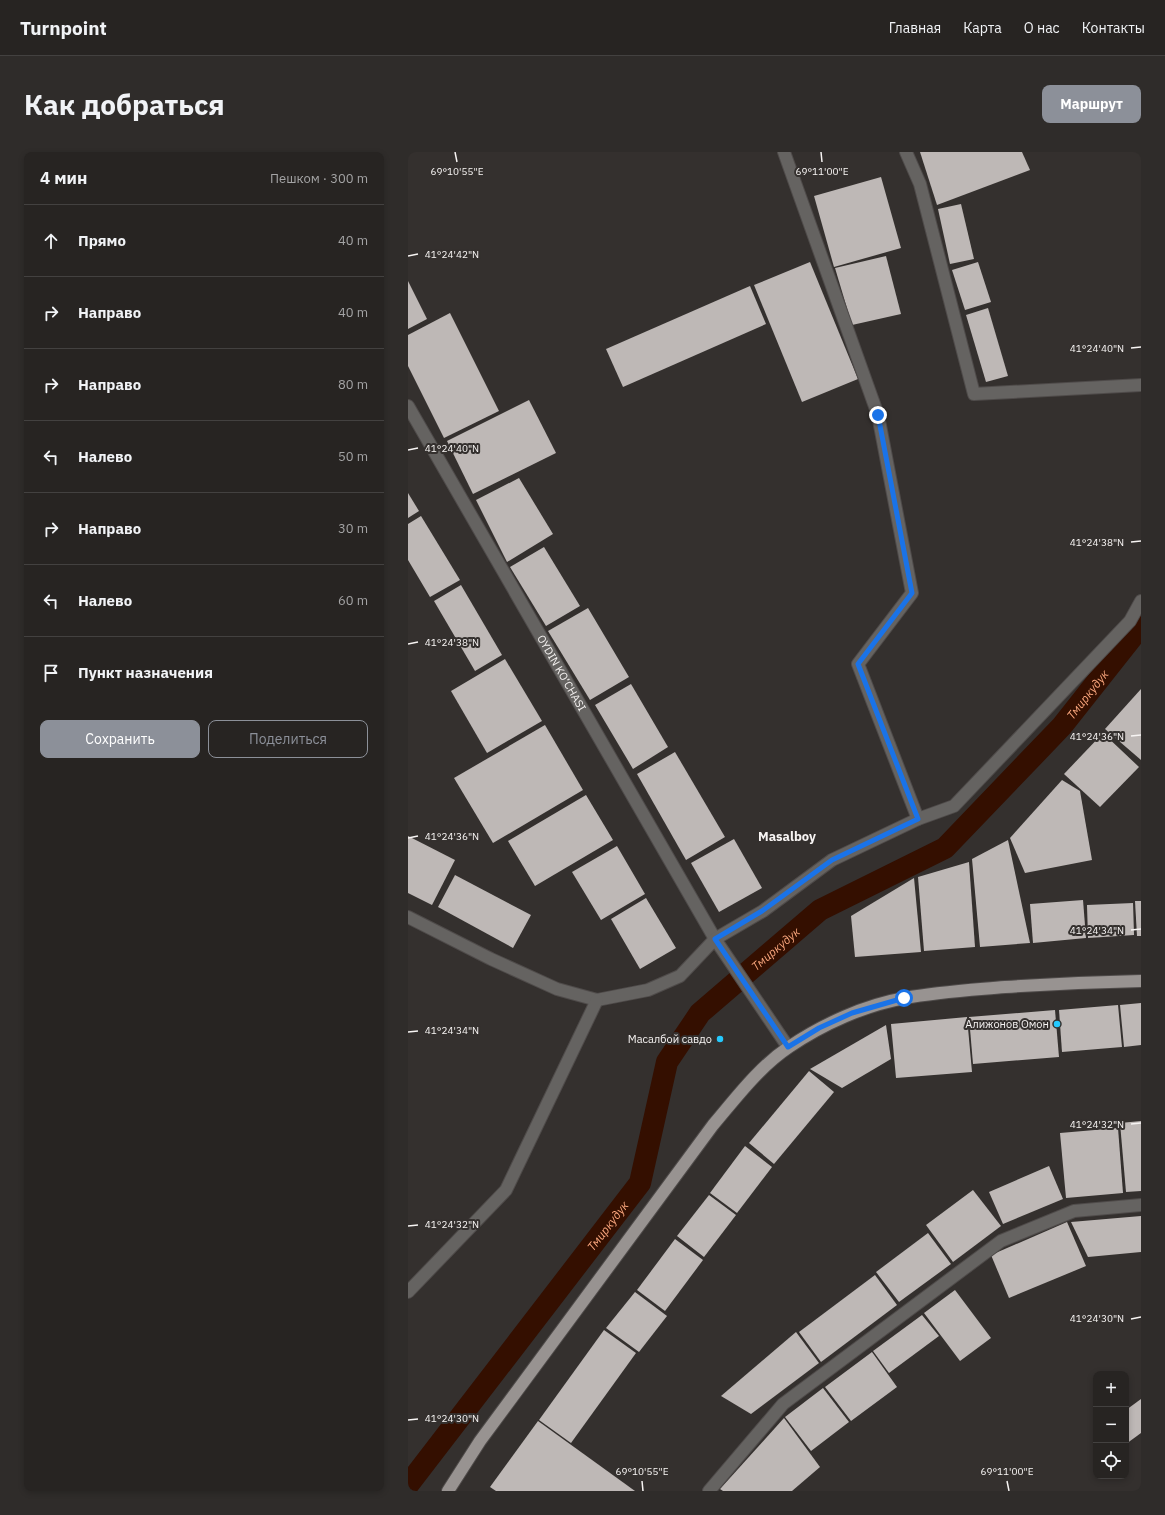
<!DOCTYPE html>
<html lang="ru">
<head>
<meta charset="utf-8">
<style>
  body { margin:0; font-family:"IBM Plex Sans",sans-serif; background:#2f2c2a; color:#f1f3f6 }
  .controls { position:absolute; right:12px; bottom:12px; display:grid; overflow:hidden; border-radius:8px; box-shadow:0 2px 6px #0003 }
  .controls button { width:36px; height:36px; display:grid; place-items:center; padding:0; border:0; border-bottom:1px solid #434140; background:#272422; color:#f1f3f6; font:20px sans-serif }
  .stop { position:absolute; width:12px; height:12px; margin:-9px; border:3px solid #1a73e8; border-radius:50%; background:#fff }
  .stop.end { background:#1a73e8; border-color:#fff; box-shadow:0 1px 4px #0008 }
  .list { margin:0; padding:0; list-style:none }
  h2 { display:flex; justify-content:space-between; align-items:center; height:52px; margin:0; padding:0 16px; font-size:17px }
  h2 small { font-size:13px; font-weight:400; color:#a4a4a5 }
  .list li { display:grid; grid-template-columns:26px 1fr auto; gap:12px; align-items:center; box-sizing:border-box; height:72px; padding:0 16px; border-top:1px solid #434140 }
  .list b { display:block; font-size:15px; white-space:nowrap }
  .list em { font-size:13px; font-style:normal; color:#a4a4a5 }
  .actions { display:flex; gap:8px; padding:12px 16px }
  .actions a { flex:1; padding:9px 0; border:1px solid #8c9099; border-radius:8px; text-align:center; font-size:14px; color:#8c9099 }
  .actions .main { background:#8c9099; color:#fff }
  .icon { flex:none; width:22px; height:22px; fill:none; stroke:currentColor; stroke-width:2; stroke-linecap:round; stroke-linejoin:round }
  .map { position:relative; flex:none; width:733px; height:1339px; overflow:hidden; border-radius:8px }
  header { display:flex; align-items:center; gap:24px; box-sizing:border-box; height:56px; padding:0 20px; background:#272422; border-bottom:1px solid #434140 }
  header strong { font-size:19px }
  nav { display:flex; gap:22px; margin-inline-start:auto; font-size:14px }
  .intro { display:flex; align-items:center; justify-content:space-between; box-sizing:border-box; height:96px; padding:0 24px }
  h1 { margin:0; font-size:28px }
  .button { padding:10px 18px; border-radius:8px; background:#8c9099; color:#fff; font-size:14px; font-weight:700 }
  main { display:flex; gap:24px; padding:0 24px }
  aside { flex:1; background:#272422; border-radius:8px; box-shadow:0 2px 6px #0003 }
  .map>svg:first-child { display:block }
</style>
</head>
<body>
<header>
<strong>Turnpoint</strong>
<nav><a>Главная</a><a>Карта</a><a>О нас</a><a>Контакты</a></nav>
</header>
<div class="intro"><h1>Как добраться</h1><a class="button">Маршрут</a></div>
<main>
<aside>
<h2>4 мин<small>Пешком · 300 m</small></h2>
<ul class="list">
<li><svg class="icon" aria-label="ahead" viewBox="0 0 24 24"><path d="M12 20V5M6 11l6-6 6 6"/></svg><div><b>Прямо</b></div><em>40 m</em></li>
<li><svg class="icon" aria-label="right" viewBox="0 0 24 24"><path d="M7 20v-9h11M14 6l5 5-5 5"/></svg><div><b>Направо</b></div><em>40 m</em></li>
<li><svg class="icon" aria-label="right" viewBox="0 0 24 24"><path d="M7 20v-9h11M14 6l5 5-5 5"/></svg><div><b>Направо</b></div><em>80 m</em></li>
<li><svg class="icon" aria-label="left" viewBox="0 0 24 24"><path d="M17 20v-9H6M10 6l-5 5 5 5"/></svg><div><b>Налево</b></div><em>50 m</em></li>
<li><svg class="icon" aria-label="right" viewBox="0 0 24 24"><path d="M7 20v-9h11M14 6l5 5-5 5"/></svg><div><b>Направо</b></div><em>30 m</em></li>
<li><svg class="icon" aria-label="left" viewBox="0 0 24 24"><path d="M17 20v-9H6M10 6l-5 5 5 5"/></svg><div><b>Налево</b></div><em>60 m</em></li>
<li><svg class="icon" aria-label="arrive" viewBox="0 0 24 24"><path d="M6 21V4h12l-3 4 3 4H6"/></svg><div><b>Пункт назначения</b></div></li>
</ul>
<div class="actions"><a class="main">Сохранить</a><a>Поделиться</a></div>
</aside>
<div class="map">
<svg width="733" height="1339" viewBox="0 0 733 1339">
  <rect width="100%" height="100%" fill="#34302e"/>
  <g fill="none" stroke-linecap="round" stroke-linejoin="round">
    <path stroke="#340f00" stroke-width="22" id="s1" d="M0,1333l232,-302 27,-121 33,-49 120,-103 125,-62 117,-122 79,-100"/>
  </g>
  <g fill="#beb8b6">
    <polygon points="512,0 614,0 622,18 529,53"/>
    <polygon points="473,25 493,96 426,115 406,44"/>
    <polygon points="553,52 566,107 542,112 530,57"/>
    <polygon points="478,104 493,162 444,173 427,116"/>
    <polygon points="402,110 450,227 394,250 346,133"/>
    <polygon points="570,110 583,150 557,158 544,118"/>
    <polygon points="0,129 19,167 0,177"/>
    <polygon points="342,134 358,172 215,235 198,197"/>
    <polygon points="580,156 600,224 578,230 558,163"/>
    <polygon points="42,161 91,259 36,286 0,214 0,183"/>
    <polygon points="121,248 148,301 65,342 39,289"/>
    <polygon points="111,326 145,382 99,410 68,348"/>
    <polygon points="0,341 11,359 0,366"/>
    <polygon points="13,364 52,428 22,445 0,408 0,372"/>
    <polygon points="136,395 172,454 138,474 102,415"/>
    <polygon points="53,433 94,503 67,519 26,449"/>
    <polygon points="180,456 221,525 182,548 140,479"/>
    <polygon points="97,507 134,569 79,601 43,539"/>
    <polygon points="223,532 260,595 225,617 187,553"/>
    <polygon points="733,537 733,608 697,577"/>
    <polygon points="137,573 175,638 85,691 46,626"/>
    <polygon points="695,581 731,615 692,655 656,622"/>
    <polygon points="267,600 317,685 278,708 229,622"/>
    <polygon points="654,628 672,639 684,708 617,721 602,686"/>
    <polygon points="178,643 205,688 127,734 100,689"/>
    <polygon points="0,684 47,708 24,753 0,741"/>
    <polygon points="326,687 354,736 311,760 283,711"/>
    <polygon points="600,688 622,791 572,795 564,707"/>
    <polygon points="209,694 237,742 193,768 164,720"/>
    <polygon points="561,710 567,795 516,799 510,725"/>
    <polygon points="47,723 123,763 105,796 30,755"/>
    <polygon points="506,726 513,800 447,805 443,764"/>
    <polygon points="238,746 268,796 232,817 203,767"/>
    <polygon points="675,748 678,786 625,791 622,752"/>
    <polygon points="727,749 733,749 733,784 729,784"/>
    <polygon points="725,751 726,783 680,786 679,753"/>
    <polygon points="733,851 733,893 716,895 712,853"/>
    <polygon points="710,853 714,895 654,900 651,858"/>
    <polygon points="647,858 651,905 565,912 561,865"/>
    <polygon points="559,865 564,920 488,926 483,872"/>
    <polygon points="478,873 483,907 434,936 402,917"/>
    <polygon points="401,919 426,940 366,1012 341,991"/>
    <polygon points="733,969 733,1039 718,1040 712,971"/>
    <polygon points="710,976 715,1041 658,1046 652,981"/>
    <polygon points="337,994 364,1015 329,1061 302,1041"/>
    <polygon points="641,1014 655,1047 595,1072 581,1040"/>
    <polygon points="565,1038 593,1074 545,1110 518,1073"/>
    <polygon points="301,1043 328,1063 296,1105 269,1084"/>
    <polygon points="733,1064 733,1100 680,1105 663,1070"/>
    <polygon points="659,1070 678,1114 601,1146 583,1103"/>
    <polygon points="520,1081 543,1112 491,1150 468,1120"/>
    <polygon points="267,1087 295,1108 257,1159 229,1138"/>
    <polygon points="467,1123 489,1153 413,1210 391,1180"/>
    <polygon points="547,1138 583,1186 552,1209 516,1161"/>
    <polygon points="227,1140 259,1164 231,1200 198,1176"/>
    <polygon points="514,1163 531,1184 481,1221 465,1199"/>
    <polygon points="196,1178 228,1201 163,1291 131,1268"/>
    <polygon points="388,1180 411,1211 343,1262 313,1244"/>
    <polygon points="464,1200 489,1235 443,1269 417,1235"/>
    <polygon points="415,1236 441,1270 403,1299 377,1265"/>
    <polygon points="733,1247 733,1281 718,1292 718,1258"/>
    <polygon points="376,1266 412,1315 384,1339 315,1339 312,1337"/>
    <polygon points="130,1269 227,1339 88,1339 82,1335"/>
  </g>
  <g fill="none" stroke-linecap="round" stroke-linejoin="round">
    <defs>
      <g id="minor">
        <polyline points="376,0 470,263 504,441 450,512 510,667"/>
        <polyline points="498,0 512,32 566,242 733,233"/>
        <path id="s2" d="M0,254l307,533 73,108"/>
        <polyline points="0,765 83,807 149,837 189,848 240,838 272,824 307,787 355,759 424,708 510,667 546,654 722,469 733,449"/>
        <polyline points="0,1140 98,1038 189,848"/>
        <polyline points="301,1339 375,1252 593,1089 666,1059 733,1053"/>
      </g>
      <path id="major" d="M40,1339l32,-50 233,-316c23,-27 46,-58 76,-78 34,-23 76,-42 116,-49 33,-6 67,-8 100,-11 45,-3 90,-5 136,-6"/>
    </defs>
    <use href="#minor" stroke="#4f4b4a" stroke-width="14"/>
    <use href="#major" stroke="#4f4b4a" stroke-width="14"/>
    <use href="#minor" stroke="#656361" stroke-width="12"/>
    <use href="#major" stroke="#989391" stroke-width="12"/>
  </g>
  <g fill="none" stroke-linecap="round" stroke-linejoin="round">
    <polyline stroke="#1a73e8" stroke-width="5" points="470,263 504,441 450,512 510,667 424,708 354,759 307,787 380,895 411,876 444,861 496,846"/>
  </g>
  <path fill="none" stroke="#f7f4f3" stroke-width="1.5" d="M47,0l2,10M413,0l1,10M0,104l10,-2M723,196l10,-1M0,298l10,-2M723,390l10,-1M0,492l10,-2M723,584l10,-1M0,686l10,-2M723,778l10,-1M0,880l10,-1M723,972l10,-1M0,1074l10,-1M723,1167l10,-2M0,1268l10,-1M234,1329l1,10M599,1329l2,10"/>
  <g fill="#25c9fe" stroke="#34302e" stroke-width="1.5">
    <circle cx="649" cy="872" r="4"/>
    <circle cx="312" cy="887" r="4"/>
  </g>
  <g text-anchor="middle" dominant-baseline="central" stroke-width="4" stroke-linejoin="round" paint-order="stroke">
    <g font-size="11" fill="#f7f4f3" stroke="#34302e">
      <text stroke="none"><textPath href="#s2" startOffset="308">OYDIN KO‘CHASI</textPath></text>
    </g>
    <g font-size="11" fill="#f7f4f3" stroke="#34302e" text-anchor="end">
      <text x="641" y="872">Алижонов Омон</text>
      <text x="304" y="887">Масалбой савдо</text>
    </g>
    <g font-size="12" font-style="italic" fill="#fba77d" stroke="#34302e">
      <text stroke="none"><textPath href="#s1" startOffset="1071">Тмиркудук</textPath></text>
      <text stroke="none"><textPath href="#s1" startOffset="663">Тмиркудук</textPath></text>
      <text stroke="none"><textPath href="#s1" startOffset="327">Тмиркудук</textPath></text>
    </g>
    <g font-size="13" font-weight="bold" fill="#f7f4f3" stroke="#34302e">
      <text x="379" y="684">Masalboy</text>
    </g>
  </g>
  <g font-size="10" text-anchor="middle" fill="#f7f4f3" stroke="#34302e" stroke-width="4" stroke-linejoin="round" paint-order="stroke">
    <text x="49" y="23">69°10'55"E</text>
    <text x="414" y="23">69°11'00"E</text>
    <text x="44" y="106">41°24'42"N</text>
    <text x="689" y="200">41°24'40"N</text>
    <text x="44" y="300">41°24'40"N</text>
    <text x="689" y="394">41°24'38"N</text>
    <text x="44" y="494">41°24'38"N</text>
    <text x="689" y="588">41°24'36"N</text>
    <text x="44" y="688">41°24'36"N</text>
    <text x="689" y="782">41°24'34"N</text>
    <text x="44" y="882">41°24'34"N</text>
    <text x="689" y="976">41°24'32"N</text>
    <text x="44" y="1076">41°24'32"N</text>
    <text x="689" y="1170">41°24'30"N</text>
    <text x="44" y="1270">41°24'30"N</text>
    <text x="234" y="1323">69°10'55"E</text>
    <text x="599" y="1323">69°11'00"E</text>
  </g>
</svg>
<div class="controls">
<button>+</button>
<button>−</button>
<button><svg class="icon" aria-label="locate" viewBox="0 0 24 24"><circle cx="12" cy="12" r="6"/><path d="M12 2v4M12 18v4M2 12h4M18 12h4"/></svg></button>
</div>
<div class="stop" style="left:496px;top:846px"></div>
<div class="stop end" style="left:470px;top:263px"></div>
</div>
</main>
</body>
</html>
